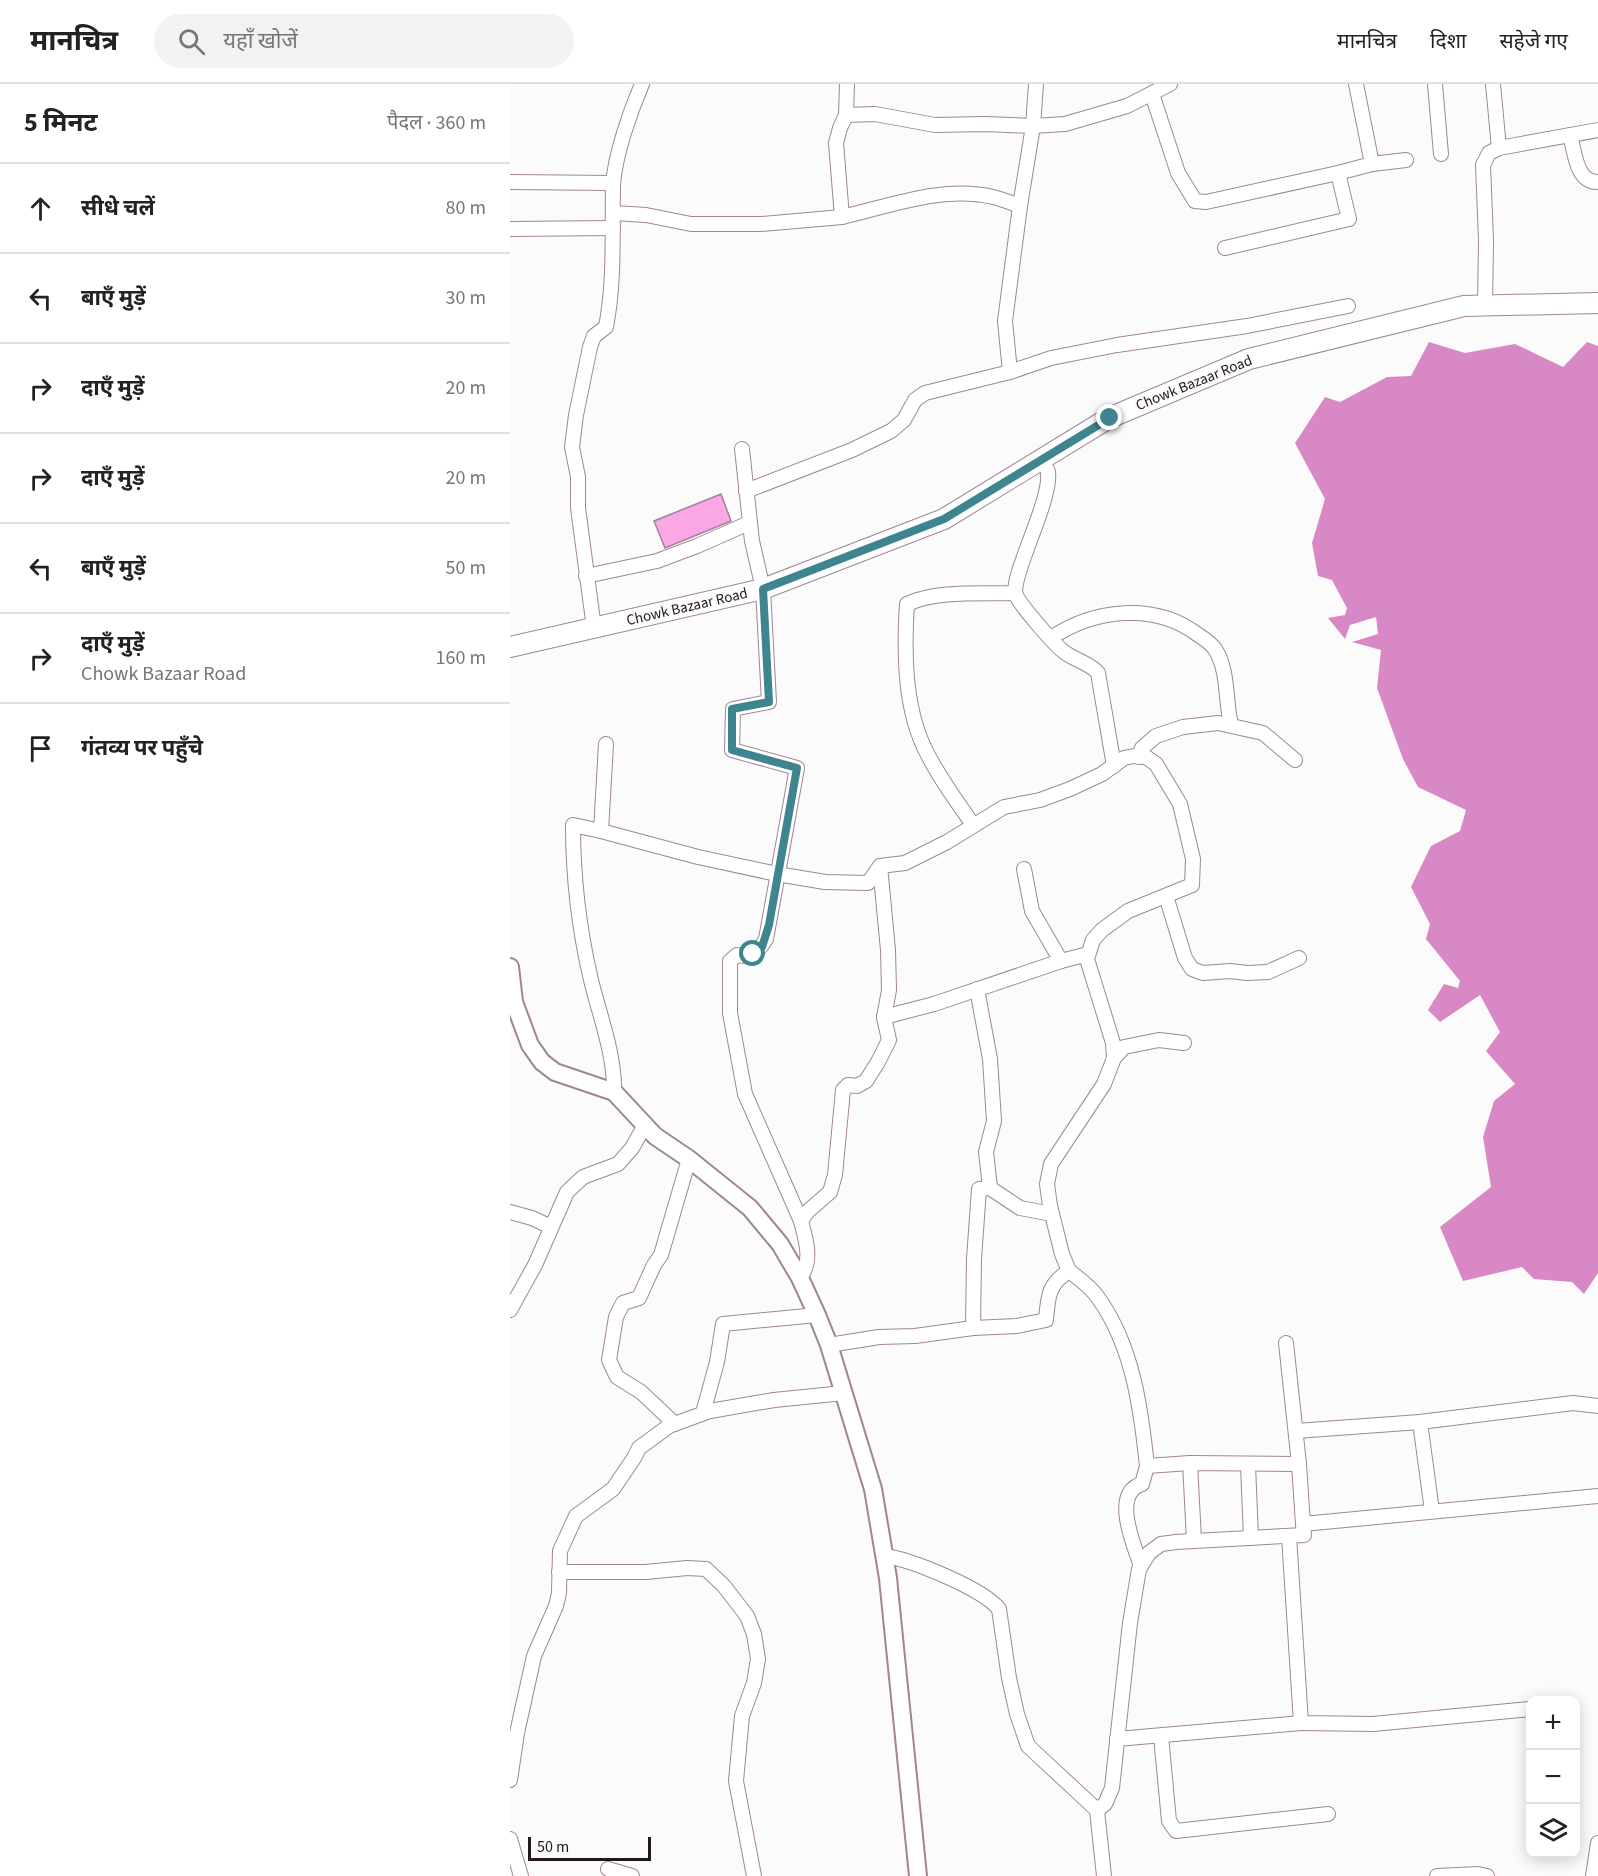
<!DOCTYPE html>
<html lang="hi">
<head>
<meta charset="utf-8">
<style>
  body { margin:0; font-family:"Source Sans 3","Noto Sans Devanagari",sans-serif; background:#f2f2f2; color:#222 }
  .controls { position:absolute; right:18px; bottom:18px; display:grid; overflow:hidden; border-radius:12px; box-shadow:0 3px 15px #0003 }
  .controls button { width:54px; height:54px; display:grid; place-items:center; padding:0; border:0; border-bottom:2px solid #e0e0e0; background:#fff; color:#222; font:30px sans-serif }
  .scale { position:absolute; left:18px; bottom:15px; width:123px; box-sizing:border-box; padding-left:6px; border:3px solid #22171f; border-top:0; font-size:16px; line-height:21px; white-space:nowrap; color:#22171f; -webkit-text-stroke:4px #fbfbfb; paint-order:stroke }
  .stop { position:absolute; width:18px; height:18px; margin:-14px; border:4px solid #3f8590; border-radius:50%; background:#fff }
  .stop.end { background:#3f8590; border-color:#fff; box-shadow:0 2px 6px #0008 }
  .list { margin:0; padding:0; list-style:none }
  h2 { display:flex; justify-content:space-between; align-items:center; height:78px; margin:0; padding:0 24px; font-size:26px }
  h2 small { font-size:20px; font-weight:400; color:#767676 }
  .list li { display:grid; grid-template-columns:39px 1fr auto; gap:18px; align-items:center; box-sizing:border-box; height:90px; padding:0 24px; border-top:2px solid #e0e0e0 }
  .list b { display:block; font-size:22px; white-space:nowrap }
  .list p { margin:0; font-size:20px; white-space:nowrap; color:#767676 }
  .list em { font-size:20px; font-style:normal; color:#767676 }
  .icon { flex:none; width:33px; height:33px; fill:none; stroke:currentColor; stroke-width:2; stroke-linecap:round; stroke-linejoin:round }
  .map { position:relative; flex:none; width:1088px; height:1792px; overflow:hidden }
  header { display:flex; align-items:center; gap:36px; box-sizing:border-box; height:84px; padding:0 30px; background:#fff; border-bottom:2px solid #e0e0e0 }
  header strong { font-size:28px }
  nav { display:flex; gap:33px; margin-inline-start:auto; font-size:21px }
  .search { width:420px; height:54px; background:#f2f2f2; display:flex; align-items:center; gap:15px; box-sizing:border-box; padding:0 21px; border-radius:33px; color:#767676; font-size:22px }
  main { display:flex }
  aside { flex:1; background:#fff }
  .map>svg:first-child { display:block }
</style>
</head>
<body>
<header>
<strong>मानचित्र</strong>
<div class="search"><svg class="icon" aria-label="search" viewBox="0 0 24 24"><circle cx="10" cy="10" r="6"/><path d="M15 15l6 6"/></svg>यहाँ खोजें</div>
<nav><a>मानचित्र</a><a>दिशा</a><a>सहेजे गए</a></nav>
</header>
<main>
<aside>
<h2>5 मिनट<small>पैदल · 360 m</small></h2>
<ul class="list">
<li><svg class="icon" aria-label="ahead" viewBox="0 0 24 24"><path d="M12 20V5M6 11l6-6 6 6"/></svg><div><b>सीधे चलें</b></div><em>80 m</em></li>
<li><svg class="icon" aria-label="left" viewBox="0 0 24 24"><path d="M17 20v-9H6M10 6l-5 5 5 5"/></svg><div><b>बाएँ मुड़ें</b></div><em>30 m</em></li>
<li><svg class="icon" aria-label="right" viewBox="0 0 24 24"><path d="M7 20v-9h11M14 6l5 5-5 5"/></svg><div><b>दाएँ मुड़ें</b></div><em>20 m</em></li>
<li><svg class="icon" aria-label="right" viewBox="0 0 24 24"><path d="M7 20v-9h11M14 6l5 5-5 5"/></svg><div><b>दाएँ मुड़ें</b></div><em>20 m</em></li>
<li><svg class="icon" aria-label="left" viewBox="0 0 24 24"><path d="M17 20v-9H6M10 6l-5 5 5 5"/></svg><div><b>बाएँ मुड़ें</b></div><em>50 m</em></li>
<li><svg class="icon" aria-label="right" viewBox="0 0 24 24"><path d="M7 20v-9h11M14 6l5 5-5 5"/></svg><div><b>दाएँ मुड़ें</b><p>Chowk Bazaar Road</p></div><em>160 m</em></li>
<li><svg class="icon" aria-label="arrive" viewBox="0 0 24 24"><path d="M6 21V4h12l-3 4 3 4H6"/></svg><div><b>गंतव्य पर पहुँचे</b></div></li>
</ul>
</aside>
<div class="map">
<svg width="1088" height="1792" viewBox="0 0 1088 1792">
  <rect width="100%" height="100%" fill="#fbfbfb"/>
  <polygon fill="#d888c4" points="919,258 955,269 1005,260 1053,283 1077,258 1088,262 1088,1189 1074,1210 1062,1198 1024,1195 1012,1183 953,1197 930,1143 981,1103 973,1053 984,1017 1005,1000 976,967 990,948 970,911 930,938 918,926 934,900 948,904 950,897 916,855 920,840 901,803 921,762 950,747 956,726 908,703 893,675 867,604 871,566 842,558 868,550 866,533 840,541 835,555 818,534 835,531 837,524 822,496 808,492 802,459 815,415 785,359 815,313 830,318 877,293 901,292"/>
  <polygon fill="#faa7e5" stroke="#a08298" stroke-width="1.5" points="211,410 221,437 155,464 144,437"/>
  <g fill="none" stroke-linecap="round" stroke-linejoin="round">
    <defs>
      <g id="minor">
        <polyline points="337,0 336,31 365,30 425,41 475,40 523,42 555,40 617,22 660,0"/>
        <polyline points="846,0 862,80 896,76"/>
        <polyline points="925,0 931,70"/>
        <polyline points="983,0 989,64"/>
        <polyline points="642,10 668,89 685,117 696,118 828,89"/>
        <path d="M336,31l-6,13 -4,15 6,74c48,-11 101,-32 151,-20 9,2 18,6 27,9"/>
        <path d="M1060,51c5,17 6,48 28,47"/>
        <polyline points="0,98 103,99"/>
        <polyline points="104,129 136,131 181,140 251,140 332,133"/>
        <polyline points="0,145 103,144"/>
        <polyline points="715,164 839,135 828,89 862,80"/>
        <polyline points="975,222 976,157 973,81 979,69 989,64 1088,46"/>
        <polyline points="500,288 495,237 510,122 523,42 526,0"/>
        <path d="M232,365l10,92 11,48 6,113 -36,7 -1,41 65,18 -31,171c-7,12 -15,19 -29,16l-7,6v52l15,81 56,127"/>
        <path d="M531,376c2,3 6,8 7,12 4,29 -39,106 -32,123 4,10 38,49 47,56 10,9 26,11 35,22l16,93"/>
        <polyline points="236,407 342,366 381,347 394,336 405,316 415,309 500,288 541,274 607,261 737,242 838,222"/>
        <polyline points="76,492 147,477 187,462 239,439"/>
        <path d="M84,544l-16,-120v-31l-6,-30 4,-32 14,-68 4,-11 12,-9c9,-47 6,-94 7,-142 2,-30 17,-73 29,-101"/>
        <path d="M541,554c43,-29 103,-36 146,-4 6,4 14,9 18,15 14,22 10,51 16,76"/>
        <path d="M96,660l-5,87 -28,-6c0,53 6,104 18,155 9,37 24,75 23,112"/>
        <polyline points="629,673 632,664 646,652 673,643 708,639 753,649 785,676"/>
        <path d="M463,741c-17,-25 -36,-50 -49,-78 -20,-43 -20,-97 -17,-143 29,-14 75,-10 107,-11"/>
        <polyline points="91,747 188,773 267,790 315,798 358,799 370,782 395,779 437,758 494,723 530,716 560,705 592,690 614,674 624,672 636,673 646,680 670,720 683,775 682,801 618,827 592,846 583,856 577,875 603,959 604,974"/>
        <polyline points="514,785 522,827 551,877 578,870"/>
        <polyline points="656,812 675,874 682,885 693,889 720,887 737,889 758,888 789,874"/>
        <polyline points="374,933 424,920 551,877"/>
        <polyline points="480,1104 510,1124 542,1130"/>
        <polyline points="0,1128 22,1134 41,1143"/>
        <path d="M559,1187c11,8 23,17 30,28 34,48 42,110 48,167l43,-3 109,1 4,60 295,-28"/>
        <path d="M290,1194c13,-18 6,-37 1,-57l6,-9 23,-20 5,-17 8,-85 5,-5 9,1 9,-5 12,-19 11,-22 -5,-23 5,-27 -1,-40 -8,-84"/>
        <polyline points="0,1226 25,1181 57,1108 73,1093 108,1080 122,1064 135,1041"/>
        <polyline points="463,1244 464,1175 469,1105 480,1104 476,1068 484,1037 480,975 467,905"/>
        <polyline points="776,1259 789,1380"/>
        <path d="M319,1261l50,-8 36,-1 58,-8 44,-2 29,-6c2,-23 2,-36 23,-49l-7,-17 -12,-48 -3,-22 4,-20 53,-80 10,-26 10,-11 35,-7 25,3"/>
        <polyline points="193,1329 207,1278 213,1240 307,1231"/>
        <polyline points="910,1338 922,1427"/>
        <polyline points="165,1340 131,1308 107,1293 99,1276 106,1233 113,1219 129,1214 144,1181 151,1171 179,1075"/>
        <polyline points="786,1347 910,1338 1063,1319 1088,1322"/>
        <polyline points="680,1379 684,1456"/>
        <polyline points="738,1381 741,1454"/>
        <polyline points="779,1452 791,1639 863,1640 1020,1625"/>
        <path d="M374,1472c27,3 99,33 115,53l10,69 8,36 11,32 69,64 7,66"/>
        <path d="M631,1482c-7,-21 -30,-73 1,-82l5,-18"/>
        <polyline points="49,1488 136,1488 177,1484 196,1485 214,1502 237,1532 244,1550 248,1575 244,1599 232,1632 226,1697 244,1792"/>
        <polyline points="651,1652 659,1737 666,1747 818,1730"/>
        <polyline points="607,1655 791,1639"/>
        <polyline points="0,1696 7,1649 24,1572 46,1522 49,1509 50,1467 66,1432 103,1405 124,1374 129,1364 159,1342 200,1327 264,1316 334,1309"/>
        <polyline points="587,1726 595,1720 602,1704 620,1539 629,1485 639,1469 651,1460 666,1458 794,1451 793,1440"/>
        <polyline points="0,1755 11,1792"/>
        <polyline points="98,1785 122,1792"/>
        <polyline points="927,1792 968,1790 977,1792"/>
        <polyline points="1083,1792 1088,1759"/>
      </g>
      <polyline id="tertiary" points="0,883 4,918 20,961 32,978 45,988 104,1008 145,1052 179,1075 240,1124 270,1160 290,1194 307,1231 319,1261 363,1405 378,1494 408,1792"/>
      <polyline id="secondary" points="0,563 253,505 434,435 599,334 739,275 954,222 1088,219"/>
    </defs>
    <use href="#minor" stroke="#a28499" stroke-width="16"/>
    <use href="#tertiary" stroke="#a28499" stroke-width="20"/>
    <use href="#secondary" stroke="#a28499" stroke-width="22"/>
    <use href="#minor" stroke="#fff" stroke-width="14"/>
    <use href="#tertiary" stroke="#fff" stroke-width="16"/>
    <use href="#secondary" stroke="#fff" stroke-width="20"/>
  </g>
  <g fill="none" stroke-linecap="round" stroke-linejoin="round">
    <polyline stroke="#3f8590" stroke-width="8" points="243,870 252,863 259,841 287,684 222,666 222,625 259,618 253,505 434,435 600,334"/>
  </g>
  <g text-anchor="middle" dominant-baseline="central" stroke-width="5" stroke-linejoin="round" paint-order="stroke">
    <g font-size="15" fill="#22171f" stroke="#fbfbfb">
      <text transform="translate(684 299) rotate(-22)">Chowk Bazaar Road</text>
      <text transform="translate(177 523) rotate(-13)">Chowk Bazaar Road</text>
    </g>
  </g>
</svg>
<div class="controls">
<button>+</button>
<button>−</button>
<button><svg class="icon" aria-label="layers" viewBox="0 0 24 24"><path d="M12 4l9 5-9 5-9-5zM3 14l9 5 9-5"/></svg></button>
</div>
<div class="scale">50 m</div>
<div class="stop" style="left:243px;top:870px"></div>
<div class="stop end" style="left:600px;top:334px"></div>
</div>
</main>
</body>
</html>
